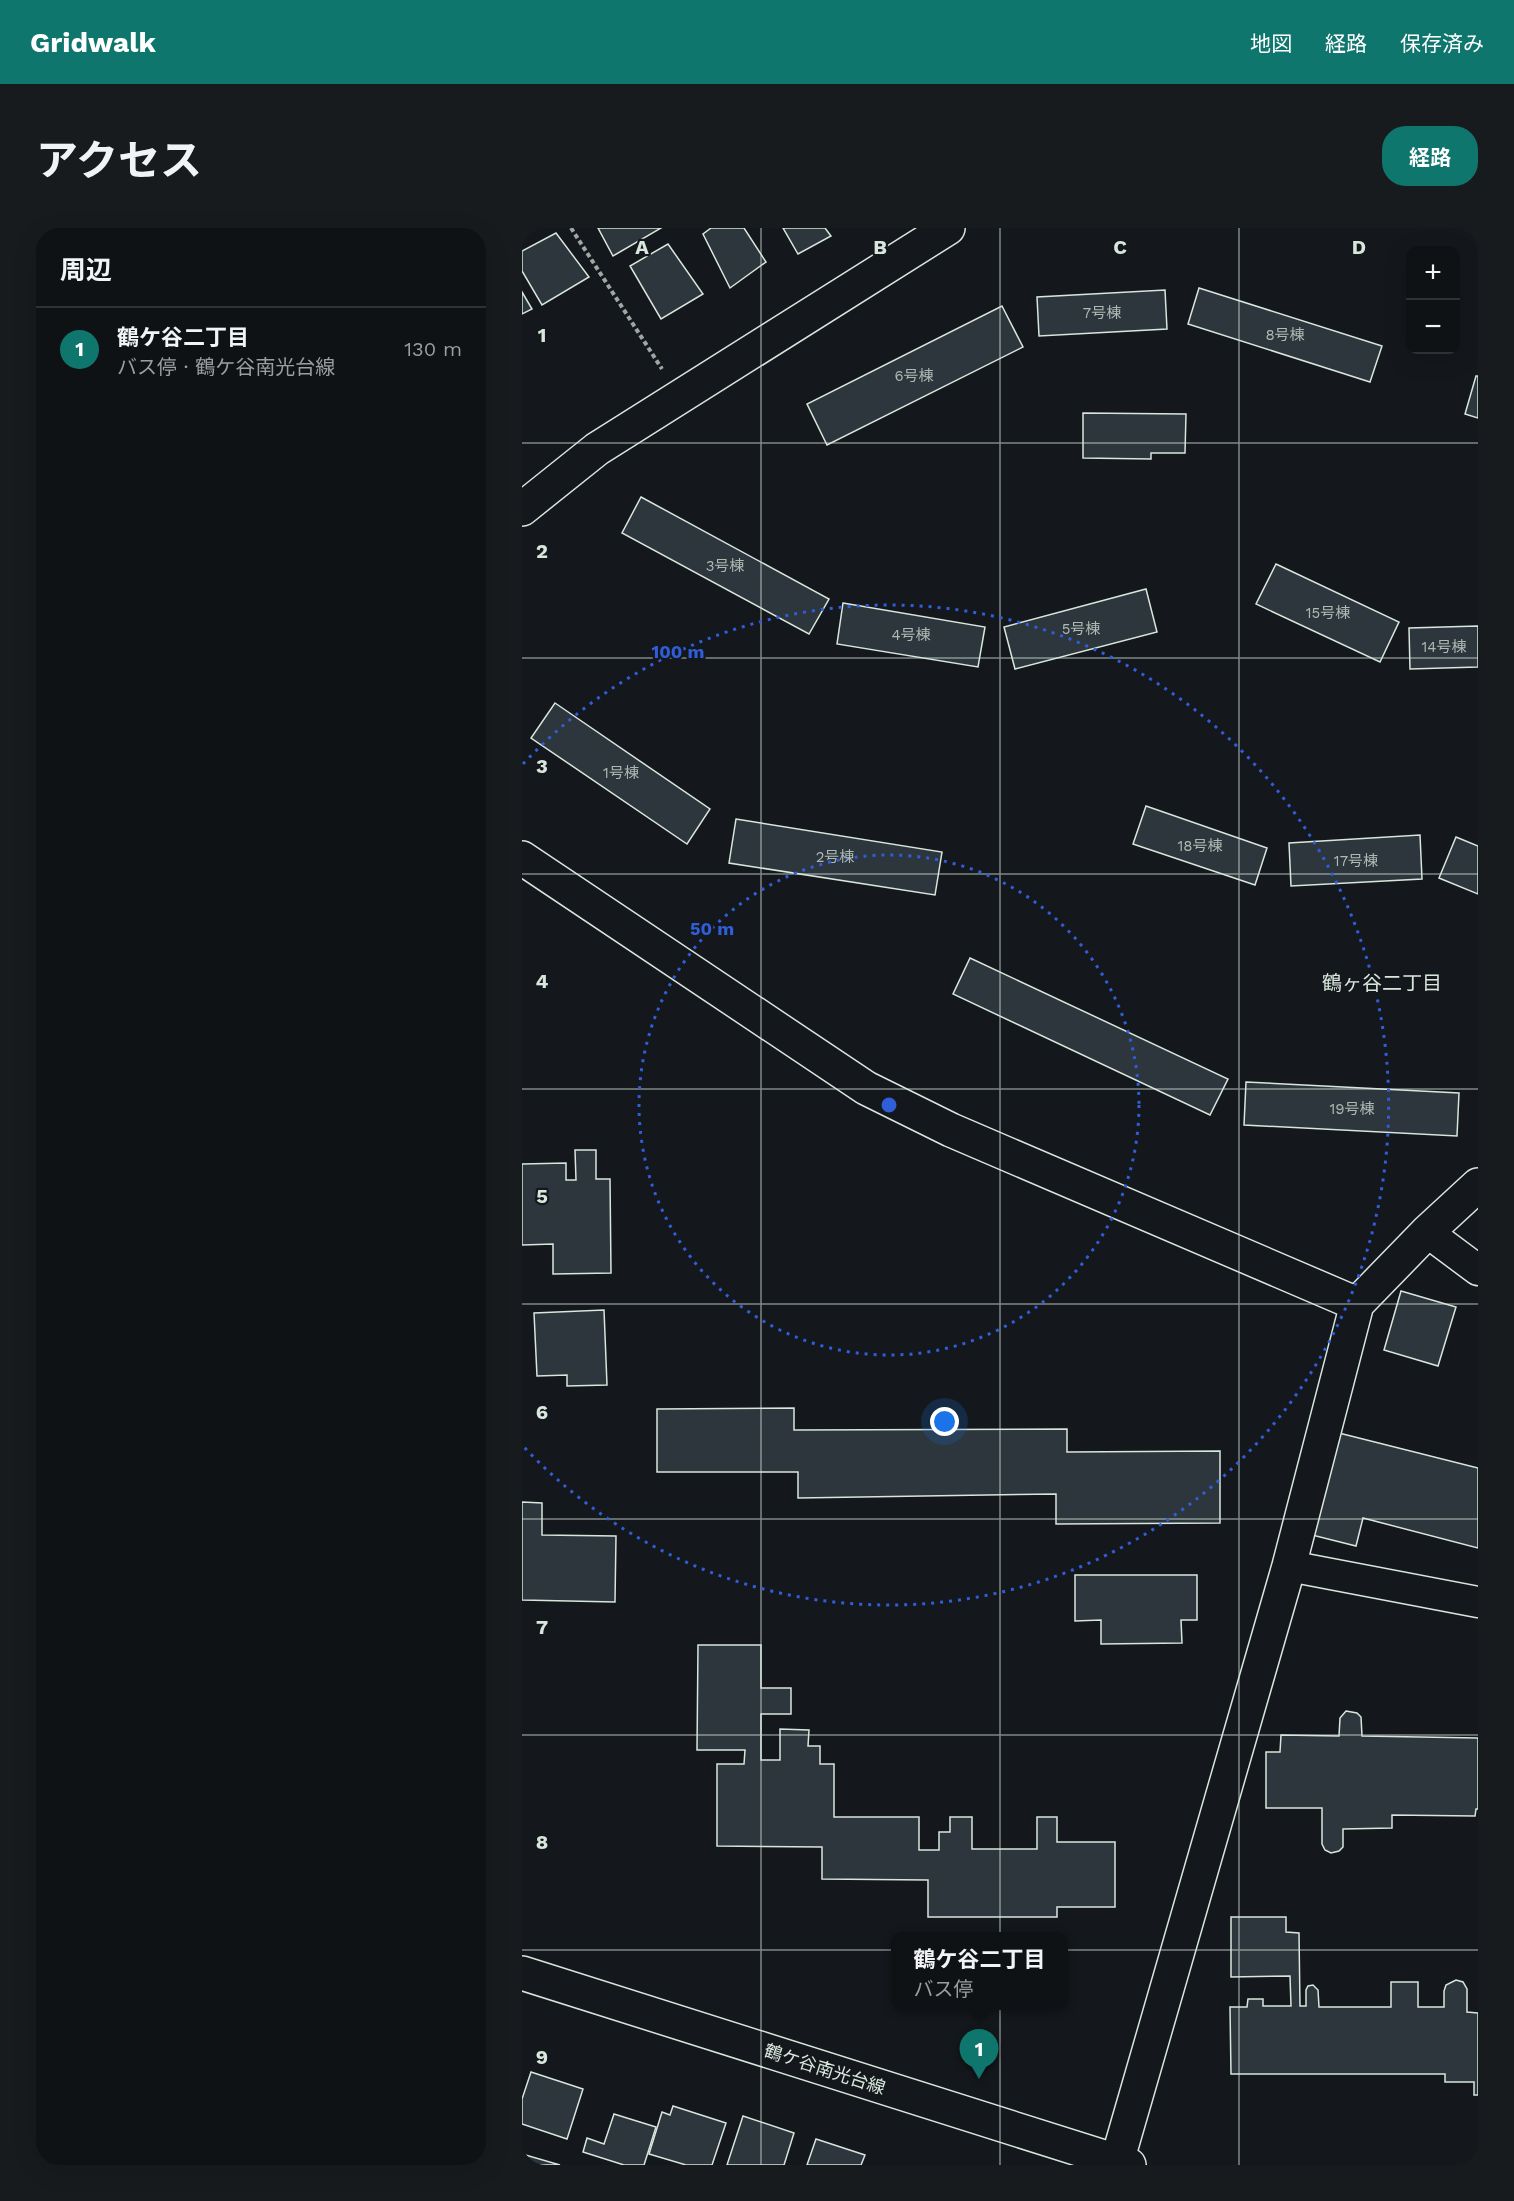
<!DOCTYPE html>
<html lang="ja">
<head>
<meta charset="utf-8">
<style>
  body { margin:0; font-family:"Work Sans","Noto Sans JP",sans-serif; background:#181b1e; color:#f1f3f6 }
  .controls { position:absolute; right:18px; top:18px; display:grid; overflow:hidden; border-radius:12px; box-shadow:0 6px 24px #0002 }
  .controls button { width:54px; height:54px; display:grid; place-items:center; padding:0; border:0; border-bottom:2px solid #2f3234; background:#0f1215; color:#f1f3f6; font:30px sans-serif }
  .you { position:absolute; left:423px; top:1194px; width:21px; height:21px; margin:-15px; border:4px solid #fff; border-radius:50%; background:#1a73e8; box-shadow:0 0 0 9px #1a73e833 }
  .badge { display:grid; place-items:center; width:39px; height:39px; border-radius:50%; background:#0f766e; color:#fff; font-size:20px; font-weight:700 }
  .pin { position:absolute; translate:-50% -50px; filter:drop-shadow(0 2px 3px #0008) }
  .pin::after { content:''; position:absolute; top:32px; width:21px; height:18px; background:inherit; clip-path:polygon(0 0,100% 0,50% 100%) }
  .popup { position:absolute; left:369px; top:1704px; width:177px; height:78px; box-sizing:border-box; display:grid; place-content:center; border-radius:12px; background:#0f1215; filter:drop-shadow(0 2px 4px #0005); font-size:20px; white-space:nowrap; color:#9b9ea0 }
  .popup b { font-size:22px; color:#f1f3f6 }
  .popup::after { content:''; position:absolute; left:50%; top:100%; margin-left:-12px; border:12px solid transparent; border-top-color:#0f1215 }
  .list { margin:0; padding:0; list-style:none }
  h2 { display:flex; justify-content:space-between; align-items:center; height:78px; margin:0; padding:0 24px; font-size:26px }
  h2 small { font-size:20px; font-weight:400; color:#9b9ea0 }
  .list li { display:grid; grid-template-columns:39px 1fr auto; gap:18px; align-items:center; box-sizing:border-box; height:84px; padding:0 24px; border-top:2px solid #2f3234 }
  .list b { display:block; font-size:22px; white-space:nowrap }
  .list p { margin:0; font-size:20px; white-space:nowrap; color:#9b9ea0 }
  .list em { font-size:20px; font-style:normal; color:#9b9ea0 }
  .map { position:relative; flex:none; width:956px; height:1937px; overflow:hidden; border-radius:24px }
  header { display:flex; align-items:center; gap:36px; box-sizing:border-box; height:84px; padding:0 30px; background:#0f766e; color:#fff }
  header strong { font-size:28px }
  nav { display:flex; gap:33px; margin-inline-start:auto; font-size:21px }
  .intro { display:flex; align-items:center; justify-content:space-between; box-sizing:border-box; height:144px; padding:0 36px }
  h1 { margin:0; font-size:42px }
  .button { padding:15px 27px; border-radius:24px; background:#0f766e; color:#fff; font-size:21px; font-weight:700 }
  main { display:flex; gap:36px; padding:0 36px }
  aside { flex:1; background:#0f1215; border-radius:24px; box-shadow:0 6px 24px #0002 }
  .map>svg:first-child { display:block }
</style>
</head>
<body>
<header>
<strong>Gridwalk</strong>
<nav><a>地図</a><a>経路</a><a>保存済み</a></nav>
</header>
<div class="intro"><h1>アクセス</h1><a class="button">経路</a></div>
<main>
<aside>
<h2>周辺<small></small></h2>
<ul class="list">
<li><span class="badge">1</span><div><b>鶴ケ谷二丁目</b><p>バス停 · 鶴ケ谷南光台線</p></div><em>130 m</em></li>
</ul>
</aside>
<div class="map">
<svg width="956" height="1937" viewBox="0 0 956 1937">
  <rect width="100%" height="100%" fill="#14181c"/>
  <g fill="#2c363c" stroke="#d8e6dc" stroke-width="1.5">
    <polygon points="76,0 139,0 91,28"/>
    <polygon points="189,0 222,0 244,34 208,60 181,6"/>
    <polygon points="261,0 303,0 309,8 276,26"/>
    <polygon points="34,5 67,49 20,77 0,43 0,23"/>
    <polygon points="146,16 181,66 139,91 108,38"/>
    <polygon points="677,60 860,118 848,154 666,96"/>
    <polygon points="643,62 645,101 517,108 515,69"/>
    <polygon points="0,64 10,81 0,86"/>
    <polygon points="480,78 501,119 305,217 285,176"/>
    <polygon points="954,148 956,148 956,190 943,186"/>
    <polygon points="561,185 664,186 663,225 629,225 629,231 561,230"/>
    <polygon points="119,269 307,371 287,406 100,305"/>
    <polygon points="754,336 877,394 858,434 734,376"/>
    <polygon points="624,361 635,404 493,441 482,399"/>
    <polygon points="321,375 463,399 456,439 315,416"/>
    <polygon points="956,398 956,439 888,441 887,400"/>
    <polygon points="33,475 188,581 165,616 9,510"/>
    <polygon points="624,578 745,620 733,657 611,616"/>
    <polygon points="214,591 420,624 413,667 207,635"/>
    <polygon points="898,607 900,651 769,658 767,615"/>
    <polygon points="934,609 956,618 956,666 917,650"/>
    <polygon points="448,730 706,851 688,887 431,766"/>
    <polygon points="724,854 937,865 935,908 722,897"/>
    <polygon points="53,922 74,922 74,951 88,951 89,1045 31,1046 31,1016 0,1017 0,936 44,935 44,952 54,952"/>
    <polygon points="879,1063 934,1079 916,1138 862,1122"/>
    <polygon points="82,1082 85,1157 45,1158 45,1147 15,1148 12,1085"/>
    <polygon points="272,1180 272,1202 545,1201 545,1224 698,1223 698,1295 534,1296 534,1266 276,1270 276,1244 135,1244 135,1181"/>
    <polygon points="817,1205 956,1240 956,1320 841,1290 834,1318 790,1307"/>
    <polygon points="0,1274 20,1275 20,1307 94,1308 93,1374 0,1372"/>
    <polygon points="553,1347 675,1347 675,1392 659,1392 660,1415 579,1416 579,1392 553,1393"/>
    <polygon points="176,1417 239,1417 239,1460 269,1460 269,1486 239,1486 239,1532 258,1532 258,1501 287,1502 286,1518 298,1518 298,1536 312,1536 312,1589 397,1589 397,1622 417,1622 417,1604 428,1604 428,1589 450,1589 450,1621 515,1621 515,1589 535,1589 535,1614 593,1614 593,1679 535,1679 535,1689 406,1689 406,1652 300,1651 300,1619 195,1618 195,1536 222,1536 223,1522 175,1522"/>
    <polygon points="824,1483 835,1485 839,1489 840,1508 956,1510 956,1581 954,1581 953,1588 870,1587 870,1600 821,1601 821,1619 817,1623 809,1625 803,1622 800,1616 800,1580 744,1580 744,1524 758,1524 759,1507 817,1508 818,1490"/>
    <polygon points="709,1689 764,1689 764,1704 777,1705 778,1778 784,1778 784,1762 786,1758 791,1757 796,1762 797,1779 869,1779 869,1754 896,1754 896,1779 922,1779 922,1763 924,1757 934,1752 941,1754 945,1761 945,1784 956,1785 956,1867 952,1867 952,1854 923,1854 923,1846 709,1846 708,1779 725,1779 726,1771 741,1771 741,1778 769,1778 768,1748 709,1749"/>
    <polygon points="9,1844 61,1861 45,1911 0,1896 0,1871"/>
    <polygon points="151,1878 204,1895 190,1937 164,1937 127,1926 140,1884 148,1887"/>
    <polygon points="92,1886 134,1899 122,1937 102,1937 61,1924 65,1910 82,1916"/>
    <polygon points="221,1888 272,1905 262,1937 205,1937"/>
    <polygon points="294,1911 343,1927 339,1937 285,1937"/>
    <polygon points="0,1926 38,1937 0,1937"/>
  </g>
  <g fill="none" stroke-linecap="round" stroke-linejoin="round">
    <defs>
      <g id="minor">
        <polyline points="905,1004 956,1042"/>
        <polyline points="767,1338 956,1374"/>
      </g>
      <g id="tertiary">
        <polyline points="0,281 75,221 426,0"/>
        <polyline points="0,630 344,860 429,902 835,1076"/>
        <polyline points="0,1745 607,1937"/>
        <polyline points="594,1937 767,1338 835,1076 905,1004 956,957"/>
      </g>
    </defs>
    <use href="#minor" stroke="#d8e6dc" stroke-width="33"/>
    <use href="#tertiary" stroke="#d8e6dc" stroke-width="36"/>
    <polyline stroke="#9da8a2" stroke-width="4" stroke-dasharray="4.5 3" stroke-linecap="butt" points="49,0 140,141"/>
    <use href="#minor" stroke="#14181c" stroke-width="30"/>
    <use href="#tertiary" stroke="#14181c" stroke-width="33"/>
  </g>
  <path fill="none" stroke="#d8e6dc" stroke-width="1.5" stroke-opacity="0.55" d="M239,0v1937M478,0v1937M717,0v1937M0,215h956M0,430h956M0,646h956M0,861h956M0,1076h956M0,1291h956M0,1507h956M0,1722h956"/>
  <g fill="none" stroke="#305dd8" stroke-width="3" stroke-dasharray="3 6">
    <circle cx="367" cy="877" r="250"/>
    <path d="M1 536A500 500 0 1 1 1 1218"/>
  </g>
  <g text-anchor="middle" dominant-baseline="central" stroke-width="4.5" stroke-linejoin="round" paint-order="stroke">
    <g font-size="15" fill="#adbab4">
      <text x="580" y="85">7号棟</text>
      <text x="763" y="107">8号棟</text>
      <text x="392" y="148">6号棟</text>
      <text x="203" y="338">3号棟</text>
      <text x="806" y="385">15号棟</text>
      <text x="559" y="401">5号棟</text>
      <text x="389" y="407">4号棟</text>
      <text x="922" y="419">14号棟</text>
      <text x="99" y="545">1号棟</text>
      <text x="678" y="618">18号棟</text>
      <text x="313" y="629">2号棟</text>
      <text x="834" y="633">17号棟</text>
      <text x="830" y="881">19号棟</text>
    </g>
    <g font-size="18" fill="#d8e6dc" stroke="#14181c">
      <text transform="translate(303 1841) rotate(18)">鶴ケ谷南光台線</text>
    </g>
    <g font-size="20" fill="#d8e6dc" stroke="#14181c">
      <text x="860" y="755">鶴ヶ谷二丁目</text>
    </g>
  </g>
  <g font-size="20" text-anchor="middle" font-weight="bold" fill="#d8e6dc" stroke="#14181c" stroke-width="4.5" stroke-linejoin="round" paint-order="stroke">
    <text x="120" y="26">A</text>
    <text x="358" y="26">B</text>
    <text x="598" y="26">C</text>
    <text x="837" y="26">D</text>
    <text x="20" y="114">1</text>
    <text x="20" y="330">2</text>
    <text x="20" y="545">3</text>
    <text x="20" y="760">4</text>
    <text x="20" y="975">5</text>
    <text x="20" y="1191">6</text>
    <text x="20" y="1406">7</text>
    <text x="20" y="1621">8</text>
    <text x="20" y="1836">9</text>
  </g>
  <circle cx="367" cy="877" r="9" fill="#305dd8" stroke="#14181c" stroke-width="3"/>
  <g font-size="18" text-anchor="middle" font-weight="bold" fill="#305dd8" stroke="#14181c" stroke-width="4.5" stroke-linejoin="round" paint-order="stroke">
    <text x="156" y="430">100 m</text>
    <text x="190" y="707">50 m</text>
  </g>
</svg>
<div class="controls">
<button>+</button>
<button>−</button>
</div>
<div class="you"></div>
<div class="pin badge" style="left:457px;top:1851px">1</div>
<div class="popup"><b>鶴ケ谷二丁目</b>バス停</div>
</div>
</main>
</body>
</html>
